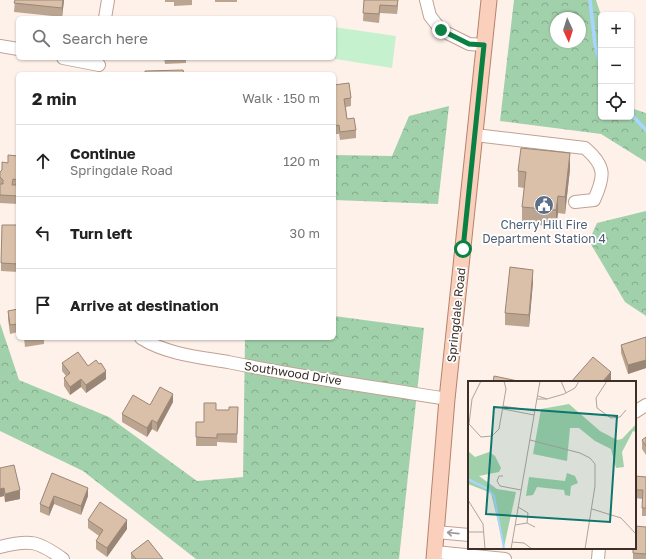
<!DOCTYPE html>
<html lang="en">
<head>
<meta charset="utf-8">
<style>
  body { margin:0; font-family:"Golos Text",sans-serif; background:#f6f6f6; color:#222 }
  .controls { position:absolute; right:12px; top:12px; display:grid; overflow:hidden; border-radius:6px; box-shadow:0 1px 3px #0004 }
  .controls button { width:36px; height:36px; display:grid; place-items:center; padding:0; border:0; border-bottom:1px solid #e0e0e0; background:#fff; color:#222; font:20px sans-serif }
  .compass { position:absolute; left:550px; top:12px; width:36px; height:36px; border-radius:50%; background:#fff; box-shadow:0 1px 3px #0004; rotate:176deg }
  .stop { position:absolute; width:12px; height:12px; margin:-9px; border:3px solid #0b8043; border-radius:50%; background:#fff }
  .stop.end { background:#0b8043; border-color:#fff; box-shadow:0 1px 4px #0008 }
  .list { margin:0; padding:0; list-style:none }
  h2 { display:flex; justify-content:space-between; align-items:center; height:52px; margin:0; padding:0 16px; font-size:17px }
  h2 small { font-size:13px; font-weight:400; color:#767676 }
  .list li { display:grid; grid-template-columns:26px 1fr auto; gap:12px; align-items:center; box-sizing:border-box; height:72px; padding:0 16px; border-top:1px solid #e0e0e0 }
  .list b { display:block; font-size:15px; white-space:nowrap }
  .list p { margin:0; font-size:13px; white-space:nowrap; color:#767676 }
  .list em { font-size:13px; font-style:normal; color:#767676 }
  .icon { flex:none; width:22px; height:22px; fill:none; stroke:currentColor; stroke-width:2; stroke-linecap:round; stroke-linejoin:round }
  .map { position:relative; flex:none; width:646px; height:559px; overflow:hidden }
  .search { position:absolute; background:#fff; box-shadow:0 1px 3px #0004; left:16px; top:16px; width:320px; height:44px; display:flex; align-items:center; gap:10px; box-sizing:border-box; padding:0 14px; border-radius:6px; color:#767676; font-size:15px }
  .panel { position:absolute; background:#fff; box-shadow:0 1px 3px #0004; left:16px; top:72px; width:320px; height:268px; border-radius:6px }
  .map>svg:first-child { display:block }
</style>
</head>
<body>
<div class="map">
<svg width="646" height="559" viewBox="0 0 646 559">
  <defs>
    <pattern id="forest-crowns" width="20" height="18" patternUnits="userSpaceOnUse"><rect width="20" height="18" fill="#a1d1ab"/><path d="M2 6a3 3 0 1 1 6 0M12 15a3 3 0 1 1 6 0" fill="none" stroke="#84aa8b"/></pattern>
  </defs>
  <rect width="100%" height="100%" fill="#fef1ea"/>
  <g fill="url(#forest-crowns)" fill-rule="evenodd">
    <path d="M514,0h82l5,15v102h30v-9l15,5v49l-45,-28 -101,-13zM556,18h24v24h-24z"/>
    <polygon points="449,106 438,204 334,200 334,155 392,156 409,116"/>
    <polygon points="646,211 646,316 625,302 589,241 597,223"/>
    <polygon points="334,316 424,328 399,559 196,559 83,471 0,431 0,323 19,380 109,417 197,481 243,477 245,338 334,338"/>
  </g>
  <polygon fill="#c6f1ce" points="334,27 396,36 392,68 329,58 334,58"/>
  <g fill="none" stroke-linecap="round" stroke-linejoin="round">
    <g stroke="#a9d6ff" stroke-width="3.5">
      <polyline points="590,0 595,44 601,66"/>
      <polyline points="631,114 646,130"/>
    </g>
    <defs>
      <g id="minor">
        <polyline points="426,0 430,16 441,30 469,44 484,45"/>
        <polyline points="105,18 108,0"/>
        <polyline points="0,46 18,49"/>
        <polyline points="63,58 99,65"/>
        <path d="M475,135l110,13c21,18 20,28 9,52l-19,2"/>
        <path d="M141,338c25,16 58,19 87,24 73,15 146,25 219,37"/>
        <polyline points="635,412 646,405"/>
        <polyline points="436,532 469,535"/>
        <path d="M0,547c30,-8 38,-6 63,12"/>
        <polyline points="435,552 505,559"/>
        <polyline points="598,559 599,548"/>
      </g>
      <polyline id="major" points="434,559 447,399 489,0"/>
    </defs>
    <use href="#minor" stroke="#c1a292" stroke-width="14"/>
    <use href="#major" stroke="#b5836c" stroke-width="17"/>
    <use href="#minor" stroke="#fff" stroke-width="12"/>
    <use href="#major" stroke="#fad0bc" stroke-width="15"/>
  </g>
  <g fill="#bba591">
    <polygon points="15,0 64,0 62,17 14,12"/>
    <polygon points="165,0 192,0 192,5 174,6 174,2 165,2"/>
    <rect x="215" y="0" width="22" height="2"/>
    <polygon points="364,0 398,0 397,14 380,13 379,23 363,21"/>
    <polygon points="164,58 186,58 186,63 165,64"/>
    <polygon points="334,85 351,98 351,106 346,107 347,119 356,130 356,138 340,140 339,134 334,134"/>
    <polygon points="18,156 18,204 0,203 0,172 8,163"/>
    <polygon points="570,169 565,214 558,213 556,227 522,223 522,207 524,188 518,187 518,171"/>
    <polygon points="18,225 18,272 1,271 1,263"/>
    <polygon points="533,282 529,327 505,325 505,313"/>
    <polygon points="18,309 18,332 10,334 8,319 8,311"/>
    <polygon points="646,337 646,368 628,374 621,353 621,345"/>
    <polygon points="24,338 44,338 44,344 25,347"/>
    <polygon points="62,363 88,366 106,379 86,393 81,387 70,395 64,386 64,378 66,376 62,371"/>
    <polygon points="173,402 157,432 152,429 147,437 122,422 122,414 150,405"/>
    <polygon points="238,407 237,443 217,442 217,446 196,446 196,422 204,422 216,410 229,410"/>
    <polygon points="646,437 646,455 642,449 642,440"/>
    <polygon points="0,468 20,499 5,502 4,496 0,497"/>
    <polygon points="52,473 88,496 81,515 54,504 49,516 40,512 40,504"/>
    <polygon points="635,476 646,477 646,516 642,516 642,499 635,498"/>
    <polygon points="88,520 127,529 107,557 96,549 96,541 99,536 88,528"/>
    <polygon points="646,527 646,559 633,559 633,553"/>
    <polygon points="131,553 163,559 131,559"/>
  </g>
  <g fill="#998676">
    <polygon points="63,0 64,0 62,17 62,8"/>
    <polygon points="398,0 397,14 397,6"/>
    <polygon points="570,153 570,169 565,214 565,197"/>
    <polygon points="558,196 558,213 556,227 556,210"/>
    <polygon points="533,270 533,282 529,327 529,315"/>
    <polygon points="646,360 646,368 628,374 628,365"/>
    <polygon points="106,371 106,379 86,393 86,385"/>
    <polygon points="611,372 611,381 610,382 602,382"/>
    <polygon points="81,379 81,387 70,395 70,387"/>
    <polygon points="173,394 173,402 157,432 157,423"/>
    <polygon points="152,420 152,429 147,437 147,428"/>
    <polygon points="4,488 4,496 0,497 0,489"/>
    <polygon points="88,488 88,496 81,515 81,506"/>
    <polygon points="20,490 20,499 5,502 5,494"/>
    <polygon points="54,496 54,504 49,516 49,508"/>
    <polygon points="127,520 127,529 107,557 107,548"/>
  </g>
  <g fill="#dac0a9" stroke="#998676">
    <polygon points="15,0 63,0 62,8 14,3"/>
    <polygon points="364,0 398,0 397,6 380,5 379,14 363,13"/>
    <polygon points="182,17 182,18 161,18"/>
    <polygon points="183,70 184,74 145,74 145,71"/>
    <polygon points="349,83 351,98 344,99 347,119 354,118 356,130 340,132 339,125 334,126 334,85"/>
    <polygon points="521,148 570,153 565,197 558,196 556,210 522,207 526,172 518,171"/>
    <polygon points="8,155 18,156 18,180 13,179 12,185 18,185 18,196 0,195 0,184 3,184 3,180 0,177 0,172 2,170 2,162 8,163"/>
    <polygon points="2,225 18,225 17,249 18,249 18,264 1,263"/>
    <polygon points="510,267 533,270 529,315 505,313"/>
    <polygon points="18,309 18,324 10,325 8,311"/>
    <polygon points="646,337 646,360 628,365 621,345"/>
    <polygon points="78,352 88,366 96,360 99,364 101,363 106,371 86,385 81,379 70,387 64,378 70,373 62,363"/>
    <polygon points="593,357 611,372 602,382 571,382"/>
    <polygon points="494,376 518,381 517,382 493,382"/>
    <polygon points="160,387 173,394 157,423 152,420 147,428 122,414 133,395 150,405"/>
    <polygon points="204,403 216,403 216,410 229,410 229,407 238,407 237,434 217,434 217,438 196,437 196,422 204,422"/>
    <polygon points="646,437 646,446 642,440"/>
    <polygon points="14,465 20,490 5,494 4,488 0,489 0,468"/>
    <polygon points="52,473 88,488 81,506 54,496 49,508 40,504"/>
    <polygon points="635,476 646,477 646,508 642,508 643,490 635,490"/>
    <polygon points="100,502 127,520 107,548 96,541 103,530 88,520"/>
    <polygon points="635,526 646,527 646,554 633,553 633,548 635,548"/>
    <polygon points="148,540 163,559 136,559 131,553"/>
  </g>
  <defs><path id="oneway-shaft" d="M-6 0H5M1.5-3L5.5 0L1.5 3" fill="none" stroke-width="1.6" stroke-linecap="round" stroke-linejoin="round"/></defs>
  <use stroke="#9e9794" href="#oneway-shaft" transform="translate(453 533) rotate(-174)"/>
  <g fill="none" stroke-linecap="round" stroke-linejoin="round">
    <polyline stroke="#0b8043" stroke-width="5" points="441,30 469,44 484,45 463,249"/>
  </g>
  <defs>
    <symbol id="civic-disc" viewBox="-11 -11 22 22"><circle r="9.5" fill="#5c6f8a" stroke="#fff"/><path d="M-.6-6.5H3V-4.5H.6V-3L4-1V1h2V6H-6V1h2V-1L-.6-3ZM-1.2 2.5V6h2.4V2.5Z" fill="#fff"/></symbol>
  </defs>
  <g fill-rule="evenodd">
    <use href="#civic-disc" x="533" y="194" width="22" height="22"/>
  </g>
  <g text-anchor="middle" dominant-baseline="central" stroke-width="3.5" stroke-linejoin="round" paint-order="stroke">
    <g font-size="12" fill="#4e5e75" stroke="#fff">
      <text x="544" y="224">Cherry Hill Fire<tspan x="544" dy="14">Department Station 4</tspan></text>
    </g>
    <g font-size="12" fill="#3c2f28" stroke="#fff">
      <text transform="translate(456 315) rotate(-84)">Springdale Road</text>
      <text transform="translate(293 373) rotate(9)">Southwood Drive</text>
    </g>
  </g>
  <g transform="translate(468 381)">
    <rect width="168" height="168" fill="#fef1ea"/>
    <path d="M101,23l31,27 17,9 5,-1 14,-15v8l-3,-1 -11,21 2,15 -8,1 -5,-19 -16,-8 -16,-13h-9l-3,33 -34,-7 8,-45zM0,70l7,6 14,-5 6,4 6,12 -2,4 -20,4 18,13 19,3 -12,55 -13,-54 -23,-9zM99,92l8,3 3,7 -7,3 -1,10 -5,-1 -1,-5 -27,-3 -4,8 -7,1 3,-19 36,4z" fill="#a1d1ab"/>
    <path fill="none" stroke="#a9d6ff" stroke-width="2" d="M0,98l20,10 6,7 10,53"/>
    <path fill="none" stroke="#b0a39c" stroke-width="1" d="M13,0l-9,18 -3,25 12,13 11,-1 7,-7 7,-40 -2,-8M93,0l5,12M139,0l-11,17 1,10 14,10 9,-1 6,-7M69,18h10l-9,-3M79,18l17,-5 11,-6 4,-7M35,25l31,5M35,28l31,6M62,59l50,13 10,5 5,6v22l-10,63M35,95h-4l-2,5 3,5 21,4M0,119l15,24 2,25M50,126l10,6 -1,10M124,128l29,9 15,16M47,144l12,-2 8,4M0,151h16M44,161l12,1 8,6M43,168l29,-168"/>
    <path fill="#0f766e" fill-opacity="0.15" stroke="#0f766e" stroke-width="2" d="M26,26l123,9 -7,106 -124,-8z"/>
    <rect width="168" height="168" fill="none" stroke="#3c2f28" stroke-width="2"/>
  </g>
</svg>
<div class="controls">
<button>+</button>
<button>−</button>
<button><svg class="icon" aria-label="locate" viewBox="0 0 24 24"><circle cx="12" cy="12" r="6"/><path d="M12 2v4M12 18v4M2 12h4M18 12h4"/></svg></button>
</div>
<svg class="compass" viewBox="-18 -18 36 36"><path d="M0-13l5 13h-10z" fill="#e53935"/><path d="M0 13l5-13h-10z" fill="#767676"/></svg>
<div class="stop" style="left:463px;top:249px"></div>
<div class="stop end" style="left:441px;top:30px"></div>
<div class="search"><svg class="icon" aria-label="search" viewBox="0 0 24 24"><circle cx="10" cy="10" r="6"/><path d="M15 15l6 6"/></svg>Search here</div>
<section class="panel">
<h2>2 min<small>Walk · 150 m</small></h2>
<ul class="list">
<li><svg class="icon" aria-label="ahead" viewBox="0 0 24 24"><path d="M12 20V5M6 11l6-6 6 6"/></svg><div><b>Continue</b><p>Springdale Road</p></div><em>120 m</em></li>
<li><svg class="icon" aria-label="left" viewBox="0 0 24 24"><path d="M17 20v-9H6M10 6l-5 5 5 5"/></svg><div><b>Turn left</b></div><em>30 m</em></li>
<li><svg class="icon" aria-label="arrive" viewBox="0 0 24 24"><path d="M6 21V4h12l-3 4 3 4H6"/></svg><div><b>Arrive at destination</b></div></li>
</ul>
</section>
</div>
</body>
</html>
